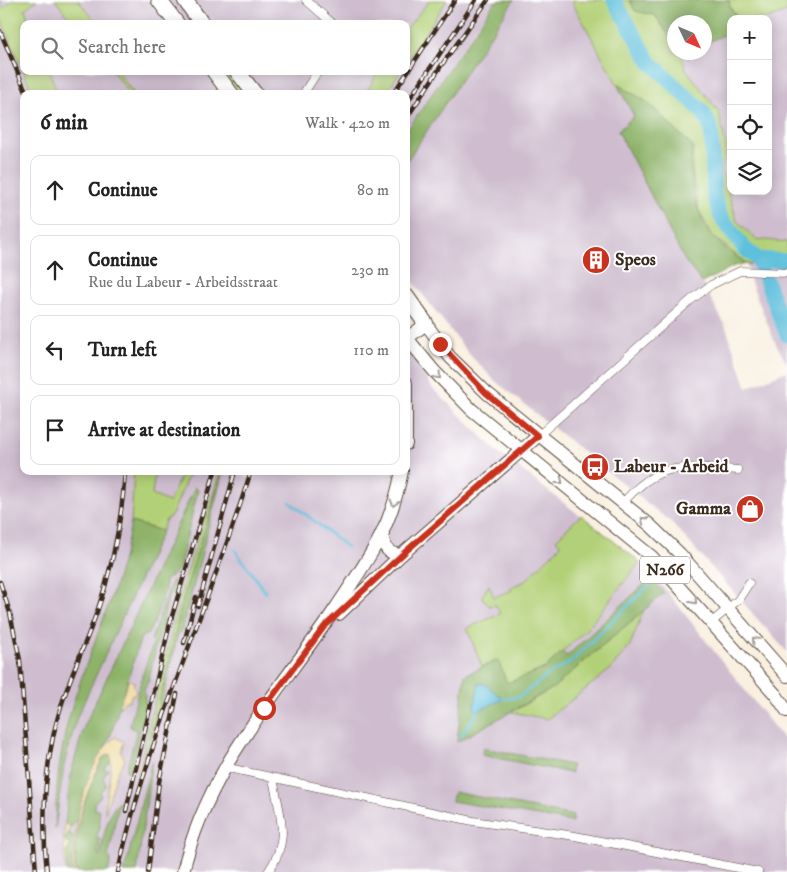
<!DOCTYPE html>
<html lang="en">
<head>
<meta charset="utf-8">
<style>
  body { margin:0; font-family:"IM FELL DW Pica",serif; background:#f2f2f2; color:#222 }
  .controls { position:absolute; right:15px; top:15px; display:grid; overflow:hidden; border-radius:10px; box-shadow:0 2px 12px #0003 }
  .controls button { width:45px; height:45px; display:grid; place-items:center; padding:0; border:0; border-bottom:1px solid #e0e0e0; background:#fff; color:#222; font:25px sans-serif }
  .compass { position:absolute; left:667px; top:15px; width:45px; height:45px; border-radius:50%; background:#fff; box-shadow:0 2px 12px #0003; rotate:134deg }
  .stop { position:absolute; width:15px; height:15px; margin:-11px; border:4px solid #c8321e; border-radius:50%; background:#fff }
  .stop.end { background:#c8321e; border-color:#fff; box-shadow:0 1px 5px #0008 }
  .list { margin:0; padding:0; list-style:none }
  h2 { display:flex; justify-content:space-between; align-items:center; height:65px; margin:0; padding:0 20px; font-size:21px }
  h2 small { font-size:16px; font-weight:400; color:#767676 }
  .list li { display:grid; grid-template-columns:32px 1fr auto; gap:15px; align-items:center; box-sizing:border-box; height:70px; margin:0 10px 10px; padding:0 10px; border:1px solid #e0e0e0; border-radius:10px }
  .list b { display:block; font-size:19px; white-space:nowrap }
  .list p { margin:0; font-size:16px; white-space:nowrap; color:#767676 }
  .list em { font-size:16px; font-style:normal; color:#767676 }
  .icon { flex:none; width:28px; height:28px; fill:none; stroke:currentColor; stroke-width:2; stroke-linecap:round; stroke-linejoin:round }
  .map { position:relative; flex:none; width:787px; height:872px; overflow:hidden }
  .search { position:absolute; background:#fff; box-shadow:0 2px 12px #0003; left:20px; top:20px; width:390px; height:55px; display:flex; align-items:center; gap:12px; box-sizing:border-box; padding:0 18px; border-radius:10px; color:#767676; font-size:19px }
  .panel { position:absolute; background:#fff; box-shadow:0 2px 12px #0003; left:20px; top:90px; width:390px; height:385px; border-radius:10px }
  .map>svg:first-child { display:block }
</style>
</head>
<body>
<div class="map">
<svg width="787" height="872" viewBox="0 0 787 872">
  <rect width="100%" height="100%" fill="#fff"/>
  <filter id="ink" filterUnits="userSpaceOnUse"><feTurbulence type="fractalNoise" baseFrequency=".02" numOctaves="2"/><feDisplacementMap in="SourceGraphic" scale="10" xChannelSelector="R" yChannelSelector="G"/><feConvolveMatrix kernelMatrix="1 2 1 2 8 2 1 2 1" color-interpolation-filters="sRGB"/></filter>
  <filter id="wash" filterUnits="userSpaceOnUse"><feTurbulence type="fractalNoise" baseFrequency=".0096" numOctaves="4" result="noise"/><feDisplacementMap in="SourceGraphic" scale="20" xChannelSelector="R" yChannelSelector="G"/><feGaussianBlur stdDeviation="1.12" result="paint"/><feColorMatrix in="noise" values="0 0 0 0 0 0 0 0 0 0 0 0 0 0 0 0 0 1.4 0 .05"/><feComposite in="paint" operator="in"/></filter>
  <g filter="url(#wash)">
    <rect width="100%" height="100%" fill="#f9f0e1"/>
    <g fill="#cfbdcf">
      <polygon points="0,0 430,0 406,29 406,24 24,24 24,71 378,71 366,94 24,94 24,471 183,471 173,493 186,471 234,471 253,480 257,471 406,471 406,347 433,389 497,451 650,570 786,742 787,872 0,872"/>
      <polygon points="447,0 503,0 496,3 478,25 406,132 406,94 386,94 400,71 406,71 406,62"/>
      <polygon points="514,0 571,0 635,117 619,131 685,261 702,283 725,325 747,388 787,371 787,652 672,523 494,380 469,354 406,273 406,162"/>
      <polygon points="787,12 787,242 756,239 737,221 722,171 727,150 719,112 686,69 683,55 688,53 704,52 705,44 731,31 731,191 768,191 767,19"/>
      <polygon points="747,264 787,268 787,364 774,340 750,280"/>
    </g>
    <g fill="#b2d077" stroke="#767d4a">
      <polygon points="0,0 3,8 13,0 37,0 25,9 30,24 24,24 24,71 49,71 58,94 33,94 0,17"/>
      <polygon points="55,0 78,0 98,24 74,24"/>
      <polygon points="430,0 447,0 406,62 406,29"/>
      <polygon points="571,0 630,0 636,11 655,15 674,43 674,52 681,53 686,69 719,112 727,150 722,171 737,221 756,239 787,242 787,268 747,264 713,236 699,211 691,166 693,147 647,102 617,84"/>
      <polygon points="729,0 787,0 787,12 767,19 738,19 730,7"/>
      <polygon points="112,71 117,71 134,94 130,94"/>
      <polygon points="220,71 231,71 248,94 238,94"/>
      <polygon points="378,71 400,71 386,94 366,94"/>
      <polygon points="134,471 155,471 152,495 169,502 183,471 190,471 172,515 165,521 162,531 131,522"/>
      <polygon points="220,471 223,471 185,591 150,740 146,750 143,751 182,588"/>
      <polygon points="581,515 640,562 586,630 545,668 507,684 498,660 482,667 467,628 500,614 496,605 489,606 486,601 483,600 482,596 489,585 494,597 512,590 511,587 525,581 561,545 556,539"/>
      <polygon points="644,610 630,645 611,669 547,719 512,712 553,688"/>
    </g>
    <g fill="#8db268" stroke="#646e43">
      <polygon points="503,0 514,0 406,162 406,132 495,2"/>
      <polygon points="630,0 729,0 730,7 738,19 731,19 731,31 705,44 704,22 674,22 674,43 655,15 635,11"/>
      <path d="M617,84l30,18 46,45c-4,28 0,67 21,90 9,10 22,19 33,27l-13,2 -32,17 -17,-22 -67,-130 16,-15z"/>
      <polygon points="223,471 182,630 178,634 160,711 150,740 185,591"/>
      <polygon points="195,487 198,490 179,569 165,581 165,590 155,620 148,634 141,637 111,734 90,778 78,819 72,826 68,827 65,823 71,773 84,727"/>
      <path d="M131,522l31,9 -85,186 -13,48 -9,64c1,-46 6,-91 21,-135 19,-58 45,-111 55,-172z"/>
      <polygon points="651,578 664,593 553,688 457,742 465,675 498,660 507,683 544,669 562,652 567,656"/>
      <polygon points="172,580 175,584 168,598 148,682 144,690 146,706 131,771 126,771 137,730 131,728 130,725 142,676 154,642 151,640"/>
      <polygon points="483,748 572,765 571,773 482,755"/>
      <path d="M110,754l1,7 -8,9 6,-1 -6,8 3,8 -6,7 1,4 -7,7 1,7h4l1,17 -4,11 4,1 -2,15 2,1c4,-17 6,-42 20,-54 -6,17 -6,36 -12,55l3,3 -3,13h-32c-5,-39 11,-80 27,-115z"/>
      <polygon points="152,760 137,872 123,872 127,861"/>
      <polygon points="454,792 573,816 572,822 452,801"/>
      <polygon points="69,832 74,838 73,872 67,872 66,852 70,846 64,839"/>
    </g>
    <g fill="#eeda9e" stroke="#94825e">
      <polygon points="129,680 135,682 133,685 136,690 135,695 132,694 129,701 125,701 121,707 119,705"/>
      <path d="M115,737l9,5 -3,9 4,9 -8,13 -12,40c-1,-16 9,-46 5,-59l-7,3c-17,35 -32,76 -28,115h-2c-4,-33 14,-115 42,-135z"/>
      <polygon points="146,750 142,762 144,763 128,812 143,751"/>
      <path d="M65,823l5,4 -1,5 -5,7 6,7 -4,6 1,20c-5,-14 -3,-33 -2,-49z"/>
    </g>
    <polygon fill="#5ec0dc" stroke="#4c757d" points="479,683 486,685 503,699 478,711 474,708"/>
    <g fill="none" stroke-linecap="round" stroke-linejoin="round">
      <g stroke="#5ec0dc" stroke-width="2.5">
        <polyline points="290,502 347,547"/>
        <polyline points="235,550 266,593"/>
        <polyline points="503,699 519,697 548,675 572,661 649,585"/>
        <polyline points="461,736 478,711"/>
      </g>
      <g stroke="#5ec0dc" stroke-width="15">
        <polyline points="614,0 650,62 703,112 711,128 714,196 721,217 744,248 758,259 787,335"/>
        <polyline points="758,259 787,261"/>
      </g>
    </g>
  </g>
  <g filter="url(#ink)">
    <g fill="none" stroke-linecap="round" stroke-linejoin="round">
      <defs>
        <g id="street">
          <polyline points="306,0 333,24"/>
          <polyline points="303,94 318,71"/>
          <polyline points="538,436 691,300 711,285 740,271 787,273"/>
          <path d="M623,503c37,-44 63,-36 115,-33"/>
          <polyline points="712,622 738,600 749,583"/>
          <polyline points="224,767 473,821 575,836 758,872"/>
          <path d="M268,872c24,-34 11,-58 5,-94"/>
        </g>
        <g id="primary">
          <polyline points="407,338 434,371 471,409 652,557 776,695 787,711"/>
          <polyline points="406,339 426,324 450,357 487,393 650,525 680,554 787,676"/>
          <polyline points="406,383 406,444"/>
          <path d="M383,535c0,12 5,19 18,20"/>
          <polyline points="339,614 401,555 538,436"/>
          <path d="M183,872c24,-104 94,-177 152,-263 33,-50 55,-77 67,-138"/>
        </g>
        <g id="highway">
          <polyline points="159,0 177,24"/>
          <polyline points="185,0 202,24"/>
          <polyline points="214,71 231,94"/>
          <polyline points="237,71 255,94"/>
          <polyline points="406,296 426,324"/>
          <polyline points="406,336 407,338"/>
        </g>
      </defs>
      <use href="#street" stroke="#58483b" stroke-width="9"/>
      <use href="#primary" stroke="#58483b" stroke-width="14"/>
      <use href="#highway" stroke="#58483b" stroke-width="17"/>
      <use href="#street" stroke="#fff" stroke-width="8"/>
      <use href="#primary" stroke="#fff" stroke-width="12"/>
      <use href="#highway" stroke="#fff" stroke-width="15"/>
      <defs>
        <g id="rail">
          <polyline points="0,31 27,94"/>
          <polyline points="393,94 455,0"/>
          <polyline points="406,104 476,0"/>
          <polyline points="406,119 441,66 488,0"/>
          <polyline points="0,582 10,613 20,660 36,872"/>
          <polyline points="198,606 235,471"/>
          <polyline points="184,643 196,597"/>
          <polyline points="126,811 170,623 215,471"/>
          <path d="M47,872c-5,-45 -3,-91 6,-135 9,-44 29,-84 44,-125 16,-46 25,-93 28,-141"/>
          <path d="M118,872c30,-138 91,-266 133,-401"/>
          <polyline points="148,872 159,782 177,694"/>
        </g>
      </defs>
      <use href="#rail" stroke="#3b2a1e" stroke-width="4.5"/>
      <use href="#rail" stroke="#fff" stroke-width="2.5" stroke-dasharray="8" stroke-linecap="butt"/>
    </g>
    <defs><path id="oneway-chevron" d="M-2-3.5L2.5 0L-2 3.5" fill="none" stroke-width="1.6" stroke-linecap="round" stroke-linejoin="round" transform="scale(1.25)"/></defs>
    <g stroke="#a79f9a">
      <use href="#oneway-chevron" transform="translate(438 376) rotate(48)"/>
      <use href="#oneway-chevron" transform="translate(560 481) rotate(38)"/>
      <use href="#oneway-chevron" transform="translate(394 503) rotate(106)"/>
      <use href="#oneway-chevron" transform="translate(644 520) rotate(-141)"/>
      <use href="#oneway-chevron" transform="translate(694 601) rotate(48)"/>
      <use href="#oneway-chevron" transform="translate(755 640) rotate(-132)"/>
    </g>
  </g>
  <g fill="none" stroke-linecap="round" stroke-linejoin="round" filter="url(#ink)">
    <polyline stroke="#c8321e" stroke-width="6" points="264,708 324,627 405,552 538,436 486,393 440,344"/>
  </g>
  <defs>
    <symbol id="building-disc" viewBox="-11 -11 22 22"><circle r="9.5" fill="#c8321e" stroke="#fff"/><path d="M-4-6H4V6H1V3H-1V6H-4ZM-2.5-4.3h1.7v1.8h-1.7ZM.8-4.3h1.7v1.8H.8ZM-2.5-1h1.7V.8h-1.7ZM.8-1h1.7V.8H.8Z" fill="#fff"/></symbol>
    <symbol id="bus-disc" viewBox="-11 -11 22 22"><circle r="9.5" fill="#c8321e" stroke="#fff"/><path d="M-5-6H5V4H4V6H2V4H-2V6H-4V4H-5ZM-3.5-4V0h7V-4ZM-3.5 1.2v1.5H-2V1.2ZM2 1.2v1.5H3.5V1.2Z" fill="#fff"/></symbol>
    <symbol id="shop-disc" viewBox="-11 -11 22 22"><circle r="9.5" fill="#c8321e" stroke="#fff"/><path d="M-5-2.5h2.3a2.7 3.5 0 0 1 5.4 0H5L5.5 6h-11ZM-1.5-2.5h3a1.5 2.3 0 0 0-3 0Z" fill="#fff"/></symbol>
  </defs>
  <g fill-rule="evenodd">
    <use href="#building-disc" x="580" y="244" width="32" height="32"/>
    <use href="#bus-disc" x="579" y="451" width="32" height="32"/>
    <use href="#shop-disc" x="734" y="493" width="32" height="32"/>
  </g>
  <g text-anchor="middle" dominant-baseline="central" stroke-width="4" stroke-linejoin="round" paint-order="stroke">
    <rect fill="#fff" stroke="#766a62" stroke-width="1" x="640" y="556.5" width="50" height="27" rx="4"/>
    <g font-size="16" font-weight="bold" fill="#3b2a1e">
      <text x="665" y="570">N266</text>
    </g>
    <g font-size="18" font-weight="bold" fill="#3b2a1e" stroke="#fff" text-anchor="start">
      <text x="615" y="260">Speos</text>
      <text x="614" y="467">Labeur - Arbeid</text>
      <text x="731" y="509" text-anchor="end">Gamma</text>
    </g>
  </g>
</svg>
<div class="controls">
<button>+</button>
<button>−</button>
<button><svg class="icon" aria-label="locate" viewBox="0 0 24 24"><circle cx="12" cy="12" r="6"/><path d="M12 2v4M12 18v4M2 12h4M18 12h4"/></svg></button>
<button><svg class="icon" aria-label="layers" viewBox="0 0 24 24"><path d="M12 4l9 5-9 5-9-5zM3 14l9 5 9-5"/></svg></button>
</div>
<svg class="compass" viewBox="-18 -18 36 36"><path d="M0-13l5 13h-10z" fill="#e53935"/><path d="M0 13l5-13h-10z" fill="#767676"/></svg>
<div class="stop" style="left:264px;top:708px"></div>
<div class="stop end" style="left:440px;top:344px"></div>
<div class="search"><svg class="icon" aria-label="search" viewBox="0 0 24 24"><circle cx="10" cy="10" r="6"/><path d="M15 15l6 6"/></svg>Search here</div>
<section class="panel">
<h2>6 min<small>Walk · 420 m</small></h2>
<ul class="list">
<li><svg class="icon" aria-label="ahead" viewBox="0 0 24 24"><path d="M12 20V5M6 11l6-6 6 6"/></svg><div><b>Continue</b></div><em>80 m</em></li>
<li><svg class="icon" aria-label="ahead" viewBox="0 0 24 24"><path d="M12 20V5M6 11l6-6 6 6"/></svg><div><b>Continue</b><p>Rue du Labeur - Arbeidsstraat</p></div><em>230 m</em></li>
<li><svg class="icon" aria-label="left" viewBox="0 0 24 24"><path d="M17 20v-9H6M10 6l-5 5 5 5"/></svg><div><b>Turn left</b></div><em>110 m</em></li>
<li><svg class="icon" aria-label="arrive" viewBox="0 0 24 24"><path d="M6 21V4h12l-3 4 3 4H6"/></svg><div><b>Arrive at destination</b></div></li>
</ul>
</section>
</div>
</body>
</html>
